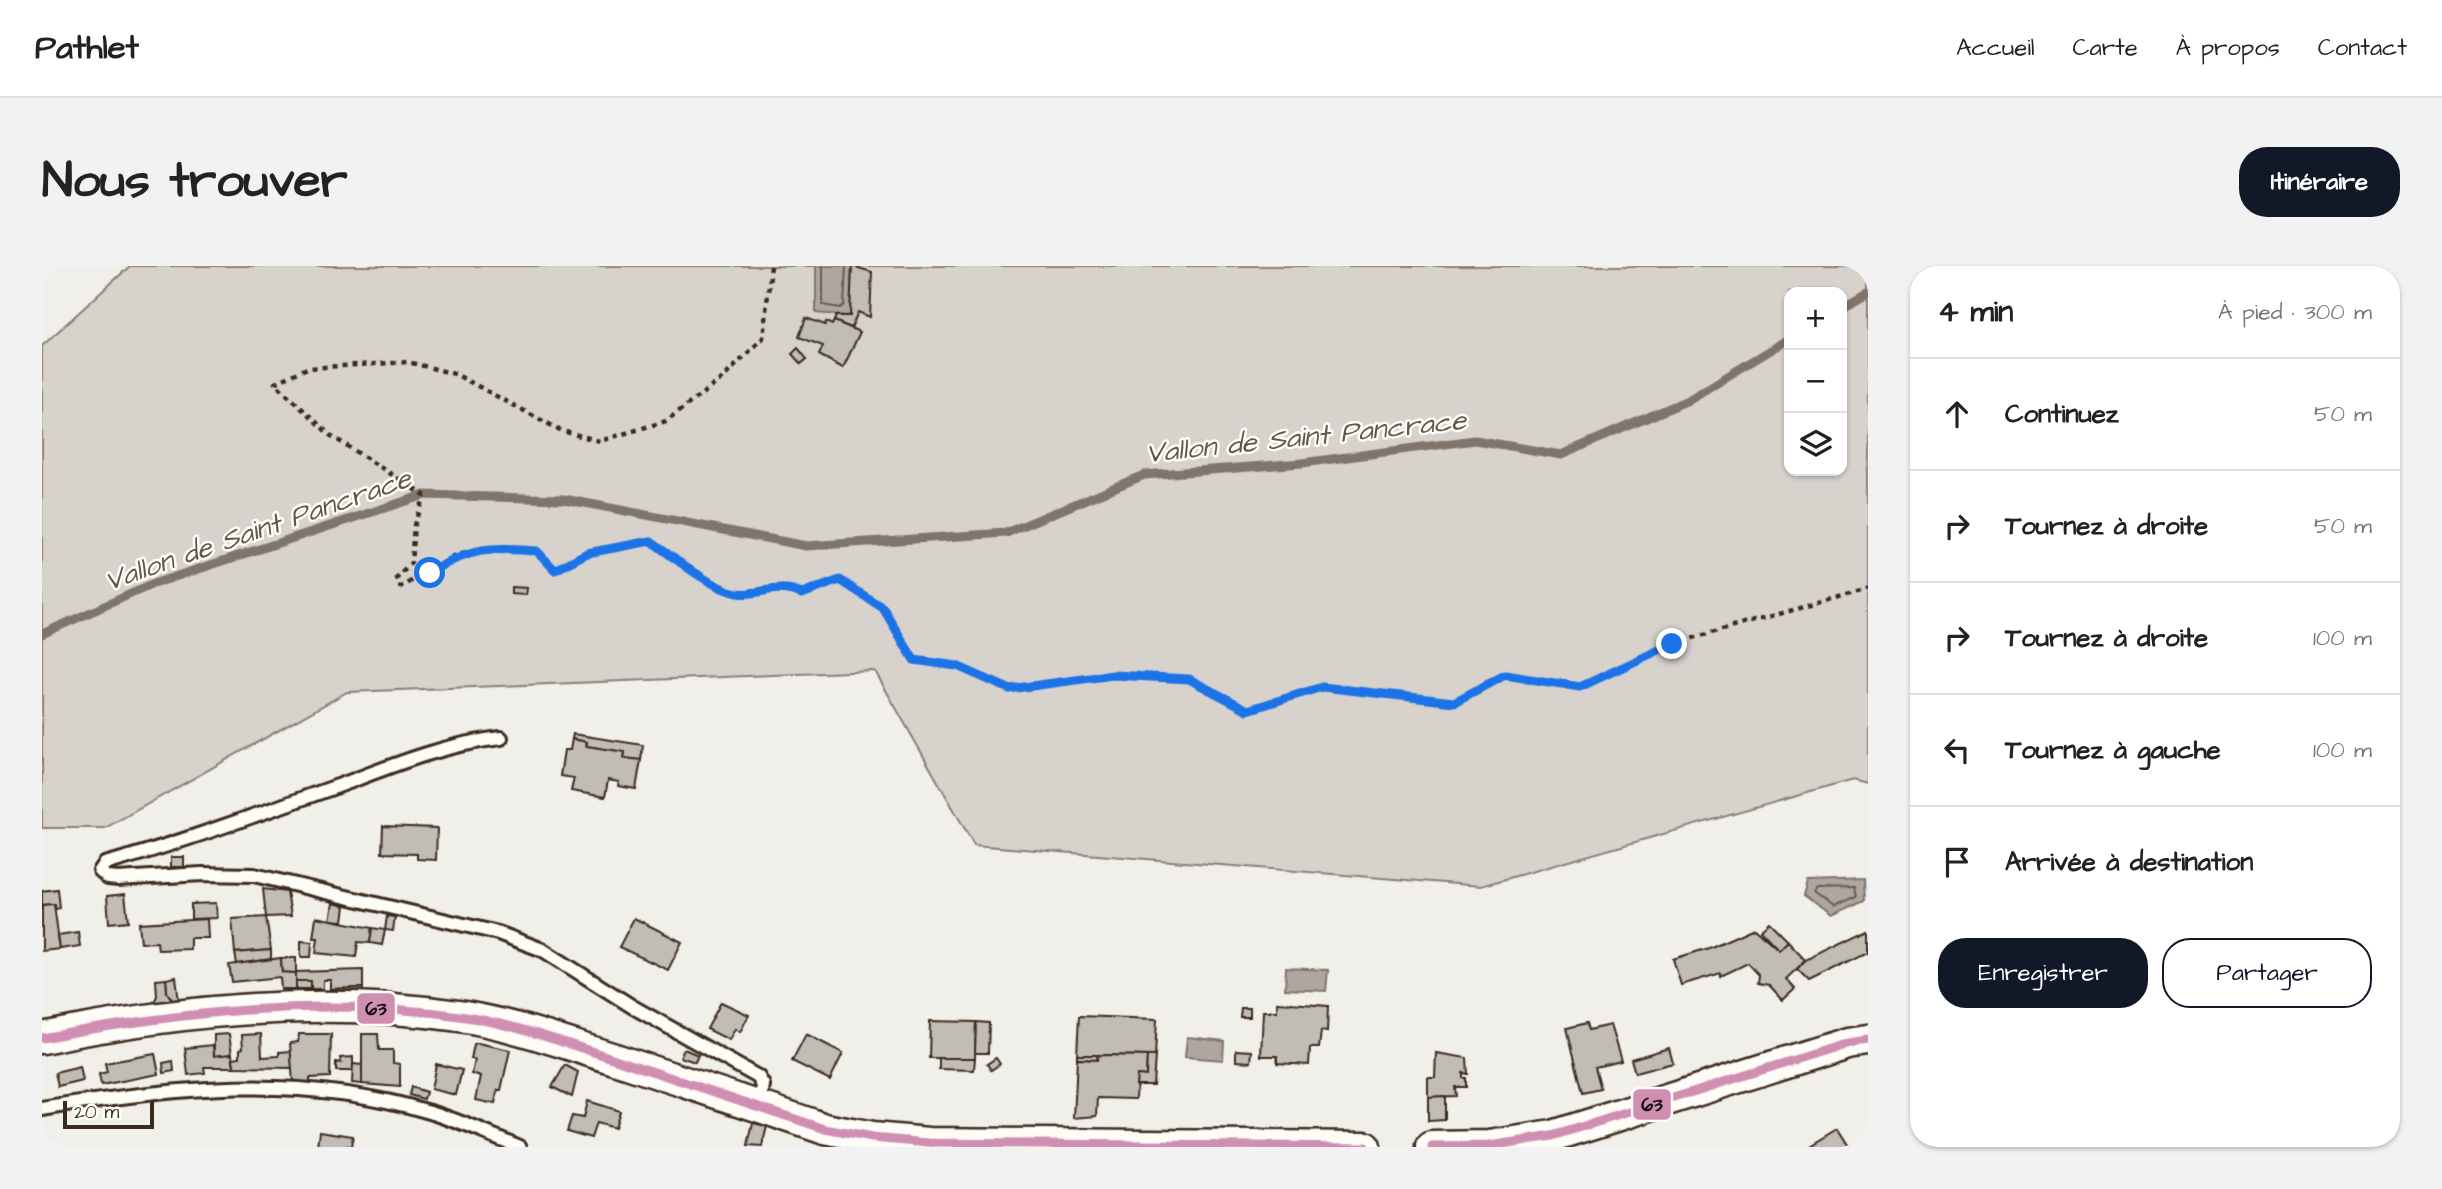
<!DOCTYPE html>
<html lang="fr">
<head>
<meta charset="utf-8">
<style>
  body { margin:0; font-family:"Architects Daughter",sans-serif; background:#f2f2f2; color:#222 }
  .controls { position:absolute; right:21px; top:21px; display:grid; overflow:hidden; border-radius:14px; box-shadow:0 2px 5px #0004 }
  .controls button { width:63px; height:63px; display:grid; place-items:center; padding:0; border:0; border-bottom:2px solid #e0e0e0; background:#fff; color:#222; font:35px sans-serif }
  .scale { position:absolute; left:21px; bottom:18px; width:91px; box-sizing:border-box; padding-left:7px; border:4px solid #3b2a1e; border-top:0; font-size:19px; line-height:24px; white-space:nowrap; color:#3b2a1e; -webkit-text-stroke:5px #fdfcf7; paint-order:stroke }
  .stop { position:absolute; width:21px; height:21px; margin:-16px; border:5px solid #1a73e8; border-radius:50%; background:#fff }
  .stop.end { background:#1a73e8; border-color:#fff; box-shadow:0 2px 7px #0008 }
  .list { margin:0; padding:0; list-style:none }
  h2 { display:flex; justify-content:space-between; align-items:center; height:91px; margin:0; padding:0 28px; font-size:30px }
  h2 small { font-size:23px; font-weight:400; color:#767676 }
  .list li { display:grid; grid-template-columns:46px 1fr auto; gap:21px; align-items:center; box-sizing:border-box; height:112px; padding:0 28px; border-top:2px solid #e0e0e0 }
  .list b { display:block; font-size:26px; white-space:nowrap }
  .list em { font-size:23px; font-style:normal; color:#767676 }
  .actions { display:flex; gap:14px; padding:21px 28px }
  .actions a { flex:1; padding:16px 0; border:2px solid #111827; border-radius:28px; text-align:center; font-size:24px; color:#111827 }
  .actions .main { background:#111827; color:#fff }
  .icon { flex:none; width:38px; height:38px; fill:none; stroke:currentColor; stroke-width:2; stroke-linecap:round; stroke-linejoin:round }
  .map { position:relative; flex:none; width:1826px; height:881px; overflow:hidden; border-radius:28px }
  header { display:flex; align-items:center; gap:42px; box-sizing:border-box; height:98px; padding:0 35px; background:#fff; border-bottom:2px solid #e0e0e0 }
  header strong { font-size:33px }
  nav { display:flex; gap:38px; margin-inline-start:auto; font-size:24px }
  .intro { display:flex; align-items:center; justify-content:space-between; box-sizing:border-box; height:168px; padding:0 42px }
  h1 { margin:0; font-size:49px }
  .button { padding:18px 32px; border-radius:28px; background:#111827; color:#fff; font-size:24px; font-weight:700 }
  main { display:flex; gap:42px; padding:0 42px }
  aside { flex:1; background:#fff; border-radius:28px; box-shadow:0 2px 5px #0004 }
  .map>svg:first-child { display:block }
</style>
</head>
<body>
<header>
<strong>Pathlet</strong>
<nav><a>Accueil</a><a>Carte</a><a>À propos</a><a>Contact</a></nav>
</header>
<div class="intro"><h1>Nous trouver</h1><a class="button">Itinéraire</a></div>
<main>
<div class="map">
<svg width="1826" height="881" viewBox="0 0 1826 881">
  <rect width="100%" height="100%" fill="#f1efea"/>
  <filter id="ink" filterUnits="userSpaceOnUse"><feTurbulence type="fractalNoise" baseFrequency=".0143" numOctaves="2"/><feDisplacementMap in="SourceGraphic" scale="14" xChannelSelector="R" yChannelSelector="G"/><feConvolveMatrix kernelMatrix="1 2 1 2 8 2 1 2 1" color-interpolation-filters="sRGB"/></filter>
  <g filter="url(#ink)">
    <path fill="#d7d2cc" stroke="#897e75" stroke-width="2" fill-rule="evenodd" d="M88,0h1738v518l-15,-4 -372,106 -507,-41 -99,-174 -528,21 -242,136h-63v-482zM1747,26h53v179h-53z"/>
    <g fill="#aea69f" stroke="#80746b" stroke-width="2">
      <polygon points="774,0 810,0 808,50 774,47"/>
      <polygon points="1821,614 1822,635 1789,650 1762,630 1766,616"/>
      <polygon points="1244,702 1286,704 1284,725 1243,723"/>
      <polygon points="1145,771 1182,775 1181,794 1143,791"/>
    </g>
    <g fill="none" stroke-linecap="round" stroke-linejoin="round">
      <g stroke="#695c52" stroke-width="2">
        <polyline points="781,0 781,39 798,42 802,39 804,0"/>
        <polygon points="1812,622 1814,631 1791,641 1772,627 1775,623"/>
      </g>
      <g stroke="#80746b" stroke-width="9">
        <polyline points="1800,41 1826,26"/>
        <polyline points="0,368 111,318 382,229 522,233 764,280 964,267 1102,209 1260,197 1433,174 1519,189 1646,134 1747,73"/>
      </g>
    </g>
    <g fill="#c1bcb4" stroke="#3b2a1e" stroke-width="2">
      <polygon points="810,0 830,6 828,51 816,46 809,62 792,55 794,50 808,50"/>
      <polygon points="764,52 783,59 784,56 790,59 792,55 818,66 801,102 777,89 781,80 757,71"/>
      <polygon points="756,82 765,93 759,98 750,88"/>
      <polygon points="469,321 485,322 484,329 469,328"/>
      <polygon points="531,468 601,479 599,494 582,492 583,486 544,480 545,476 530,473"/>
      <polygon points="530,473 545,476 544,480 583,486 582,492 599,494 594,523 576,520 577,516 566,514 563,531 529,525 532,512 518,510 522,484 528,484"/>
      <polygon points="341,560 395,562 394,594 375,593 375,588 340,587"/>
      <rect x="129" y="591" width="13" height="10"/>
      <polygon points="15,623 17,642 12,643 12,638 0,639 0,625"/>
      <polygon points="221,623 245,626 249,650 224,651"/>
      <polygon points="83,628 86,655 67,657 65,630"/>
      <polygon points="174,637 175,652 149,653 149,638"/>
      <polygon points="291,637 303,640 301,655 288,654"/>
      <polygon points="12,638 18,683 0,685 0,639"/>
      <polygon points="345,650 353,651 351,665 343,664"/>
      <polygon points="224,651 229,684 193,687 190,653"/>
      <polygon points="274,651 330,662 328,677 316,676 314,691 274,687 276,672 271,672"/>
      <polygon points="592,652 640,676 626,704 577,681"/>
      <polygon points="165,653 166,672 148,672 148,683 116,684 115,676 99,677 97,657"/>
      <polygon points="1727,656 1746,675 1737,684 1718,664"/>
      <polygon points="330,662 343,664 340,679 328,677"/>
      <polygon points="1712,662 1737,684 1746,675 1764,694 1744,713 1753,723 1741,734 1727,719 1716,717 1717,709 1706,697 1679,710 1679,707 1639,719 1631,693 1667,682"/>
      <polygon points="1826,664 1826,686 1767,715 1755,703 1764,694"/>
      <polygon points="36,666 38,680 18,683 16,669"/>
      <polygon points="259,675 270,676 269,691 259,691"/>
      <polygon points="229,684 229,693 195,698 193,687"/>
      <polygon points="239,692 240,706 254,707 254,723 239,723 238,711 190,716 187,699"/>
      <polygon points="239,692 254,692 254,707 240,706"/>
      <polygon points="321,704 321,722 288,723 288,714 281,714 281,723 269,723 269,715 254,715 254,706"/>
      <polygon points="134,711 137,736 131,736 125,726 124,713"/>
      <polygon points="124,713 125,726 131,736 110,740 115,730 114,714"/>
      <rect x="254" y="715" width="15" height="8"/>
      <polygon points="321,722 320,729 288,729 288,723"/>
      <polygon points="679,736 707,749 698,766 693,763 687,774 665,763"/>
      <polygon points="1235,736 1286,740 1285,766 1279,765 1277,782 1268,782 1267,799 1235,797 1235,790 1219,790 1221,745 1235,745"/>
      <polygon points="1199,742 1208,742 1208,751 1198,751"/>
      <polygon points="1037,750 1115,753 1113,790 1035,789"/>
      <polygon points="888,755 934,756 933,792 887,792"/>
      <polygon points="934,756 947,757 946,787 933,787"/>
      <polygon points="1545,757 1547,764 1568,759 1579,795 1553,801 1559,823 1541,827 1525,762"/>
      <polygon points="187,768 190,788 172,790 172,769"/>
      <polygon points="219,768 220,791 237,790 237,786 249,785 250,802 192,801 191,792 198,791 198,783 201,782 200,769"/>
      <polygon points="257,768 289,768 288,811 268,812 268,819 251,817 248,777 256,776"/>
      <polygon points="320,768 336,768 337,784 351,784 351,797 358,798 358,821 320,818"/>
      <polygon points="764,768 801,787 788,814 750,795"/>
      <polygon points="436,777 468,784 459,824 456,824 453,838 434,834 439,810 430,808 433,794 429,793 432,778"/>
      <polygon points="171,779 172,790 190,788 192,801 162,801 163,807 146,809 143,782"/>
      <polygon points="1627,782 1631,797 1593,807 1589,793"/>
      <polygon points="642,783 656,789 653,796 638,791"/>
      <polygon points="1194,784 1210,785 1209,796 1194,795"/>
      <polygon points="1394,787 1425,792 1426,808 1421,807 1421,812 1424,812 1424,821 1413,821 1414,830 1386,831 1386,811 1393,811"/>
      <polygon points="113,788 117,808 59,819 57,808 65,806 63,797"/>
      <polygon points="1035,789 1056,789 1055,794 1035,793"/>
      <polygon points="1056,789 1105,790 1104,810 1095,809 1094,833 1056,832 1055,850 1032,852 1035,793 1055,794"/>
      <polygon points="1105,790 1113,790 1111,819 1094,819 1095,809 1104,810"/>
      <polygon points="311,791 311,805 294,805 294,796 299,797 298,792"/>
      <polygon points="897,792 933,792 932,804 897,803"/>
      <polygon points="954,792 958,798 949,804 945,798"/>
      <polygon points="131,795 132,805 122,807 121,797"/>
      <polygon points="311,798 320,799 320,818 310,817"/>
      <polygon points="394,798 420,804 414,829 389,823"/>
      <polygon points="523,799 536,806 530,831 510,821"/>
      <polygon points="38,801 41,815 16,821 13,807"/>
      <polygon points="369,821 384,826 382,833 367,829"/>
      <polygon points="1403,830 1403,854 1386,855 1386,831"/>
      <polygon points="545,835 577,845 572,862 554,857 549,872 525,865 530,850 541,852"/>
      <polygon points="711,857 725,860 720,881 706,880"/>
      <polygon points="1795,862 1807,881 1769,881 1767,879"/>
      <polygon points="278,865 311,870 309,881 276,881"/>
    </g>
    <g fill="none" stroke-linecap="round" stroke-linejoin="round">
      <defs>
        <g id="service">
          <path d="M459,472c-57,6 -110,28 -163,48 -78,27 -154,56 -233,78l-5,7 8,7 10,1 84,-5 52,1 244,58 45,17 90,57 125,70 5,8 -3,21"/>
          <path d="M0,843c132,-22 257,-36 388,3 30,9 60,23 90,35"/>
        </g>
        <g id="tertiary">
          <path d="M0,772c136,-28 279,-42 417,-22 54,8 107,28 159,44 69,23 138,45 207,69l47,9 57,5 436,4"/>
          <polyline points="1390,881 1447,880 1511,870 1805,777 1826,774"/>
        </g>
      </defs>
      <use href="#service" stroke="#3b2a1e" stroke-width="18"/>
      <use href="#tertiary" stroke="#3b2a1e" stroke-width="35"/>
      <polyline stroke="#3b2a1e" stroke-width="4.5" stroke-dasharray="5 5" stroke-linecap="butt" points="729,0 721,72 681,112 624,155 558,175 520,165 413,108 366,96 265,102 233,117 288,169 382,229 372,259 369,297 355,312 359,321 416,289 458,282 495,285 513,304 545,287 609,274 663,312 695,327 741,321 760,328 798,314 841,342 872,394 915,400 967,423 1071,409 1147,413 1206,444 1280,421 1412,436 1463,409 1538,421 1630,378 1826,323"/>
      <use href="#service" stroke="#fdfcf7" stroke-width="12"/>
      <use href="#tertiary" stroke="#fdfcf7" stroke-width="30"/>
      <defs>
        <g id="bus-1">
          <path d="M0,772c137,-26 278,-42 417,-22 50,7 97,24 144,39 74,24 148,49 222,74l47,9 57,5 436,4"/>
          <polyline points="1390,881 1447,880 1511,870 1805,777 1826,774"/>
        </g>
      </defs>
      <use href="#bus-1" stroke="#fdfcf7" stroke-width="14"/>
      <use href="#bus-1" stroke="#d08fb2" stroke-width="9"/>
    </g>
  </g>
  <g fill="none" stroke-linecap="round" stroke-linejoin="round" filter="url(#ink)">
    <path stroke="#1a73e8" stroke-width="9" d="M388,307c39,-25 62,-26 107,-22l18,19 32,-17 64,-12c22,15 59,47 86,52 24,4 33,-11 65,1l38,-14 43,28 31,52 43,6 52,23 104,-14 76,4 59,31 74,-23 132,15 51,-27 75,12 92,-43"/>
  </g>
  <g text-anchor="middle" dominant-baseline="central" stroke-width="5" stroke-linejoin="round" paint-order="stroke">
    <g font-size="28" font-style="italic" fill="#63554b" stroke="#fdfcf7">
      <text transform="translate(1264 171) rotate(-6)">Vallon de Saint Pancrace</text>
      <text transform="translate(216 264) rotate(-19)">Vallon de Saint Pancrace</text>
    </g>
  </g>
  <g stroke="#fdfcf7" stroke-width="2.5">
    <rect x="314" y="726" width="40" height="33" rx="7" fill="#d08fb2"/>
    <rect x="1590" y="822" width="40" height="33" rx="7" fill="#d08fb2"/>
  </g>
  <g font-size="19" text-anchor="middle" font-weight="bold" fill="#111">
    <text x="334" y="749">63</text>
    <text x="1610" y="845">63</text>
  </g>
</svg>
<div class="controls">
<button>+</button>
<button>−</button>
<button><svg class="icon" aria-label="layers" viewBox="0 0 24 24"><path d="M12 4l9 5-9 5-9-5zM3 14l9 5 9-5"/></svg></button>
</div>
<div class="scale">20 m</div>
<div class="stop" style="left:388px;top:307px"></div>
<div class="stop end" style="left:1630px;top:378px"></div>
</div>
<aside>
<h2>4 min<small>À pied · 300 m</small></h2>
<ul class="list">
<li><svg class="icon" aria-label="ahead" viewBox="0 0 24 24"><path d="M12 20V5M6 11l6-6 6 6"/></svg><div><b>Continuez</b></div><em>50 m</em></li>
<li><svg class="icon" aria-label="right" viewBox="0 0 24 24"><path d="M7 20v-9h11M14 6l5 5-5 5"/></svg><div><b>Tournez à droite</b></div><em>50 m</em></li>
<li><svg class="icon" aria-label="right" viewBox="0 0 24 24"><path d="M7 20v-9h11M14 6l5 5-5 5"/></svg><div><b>Tournez à droite</b></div><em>100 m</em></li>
<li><svg class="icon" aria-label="left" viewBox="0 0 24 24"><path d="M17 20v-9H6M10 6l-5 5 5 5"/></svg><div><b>Tournez à gauche</b></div><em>100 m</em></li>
<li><svg class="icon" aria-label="arrive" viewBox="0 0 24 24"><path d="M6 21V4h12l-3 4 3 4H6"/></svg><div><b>Arrivée à destination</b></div></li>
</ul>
<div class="actions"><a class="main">Enregistrer</a><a>Partager</a></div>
</aside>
</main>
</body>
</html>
